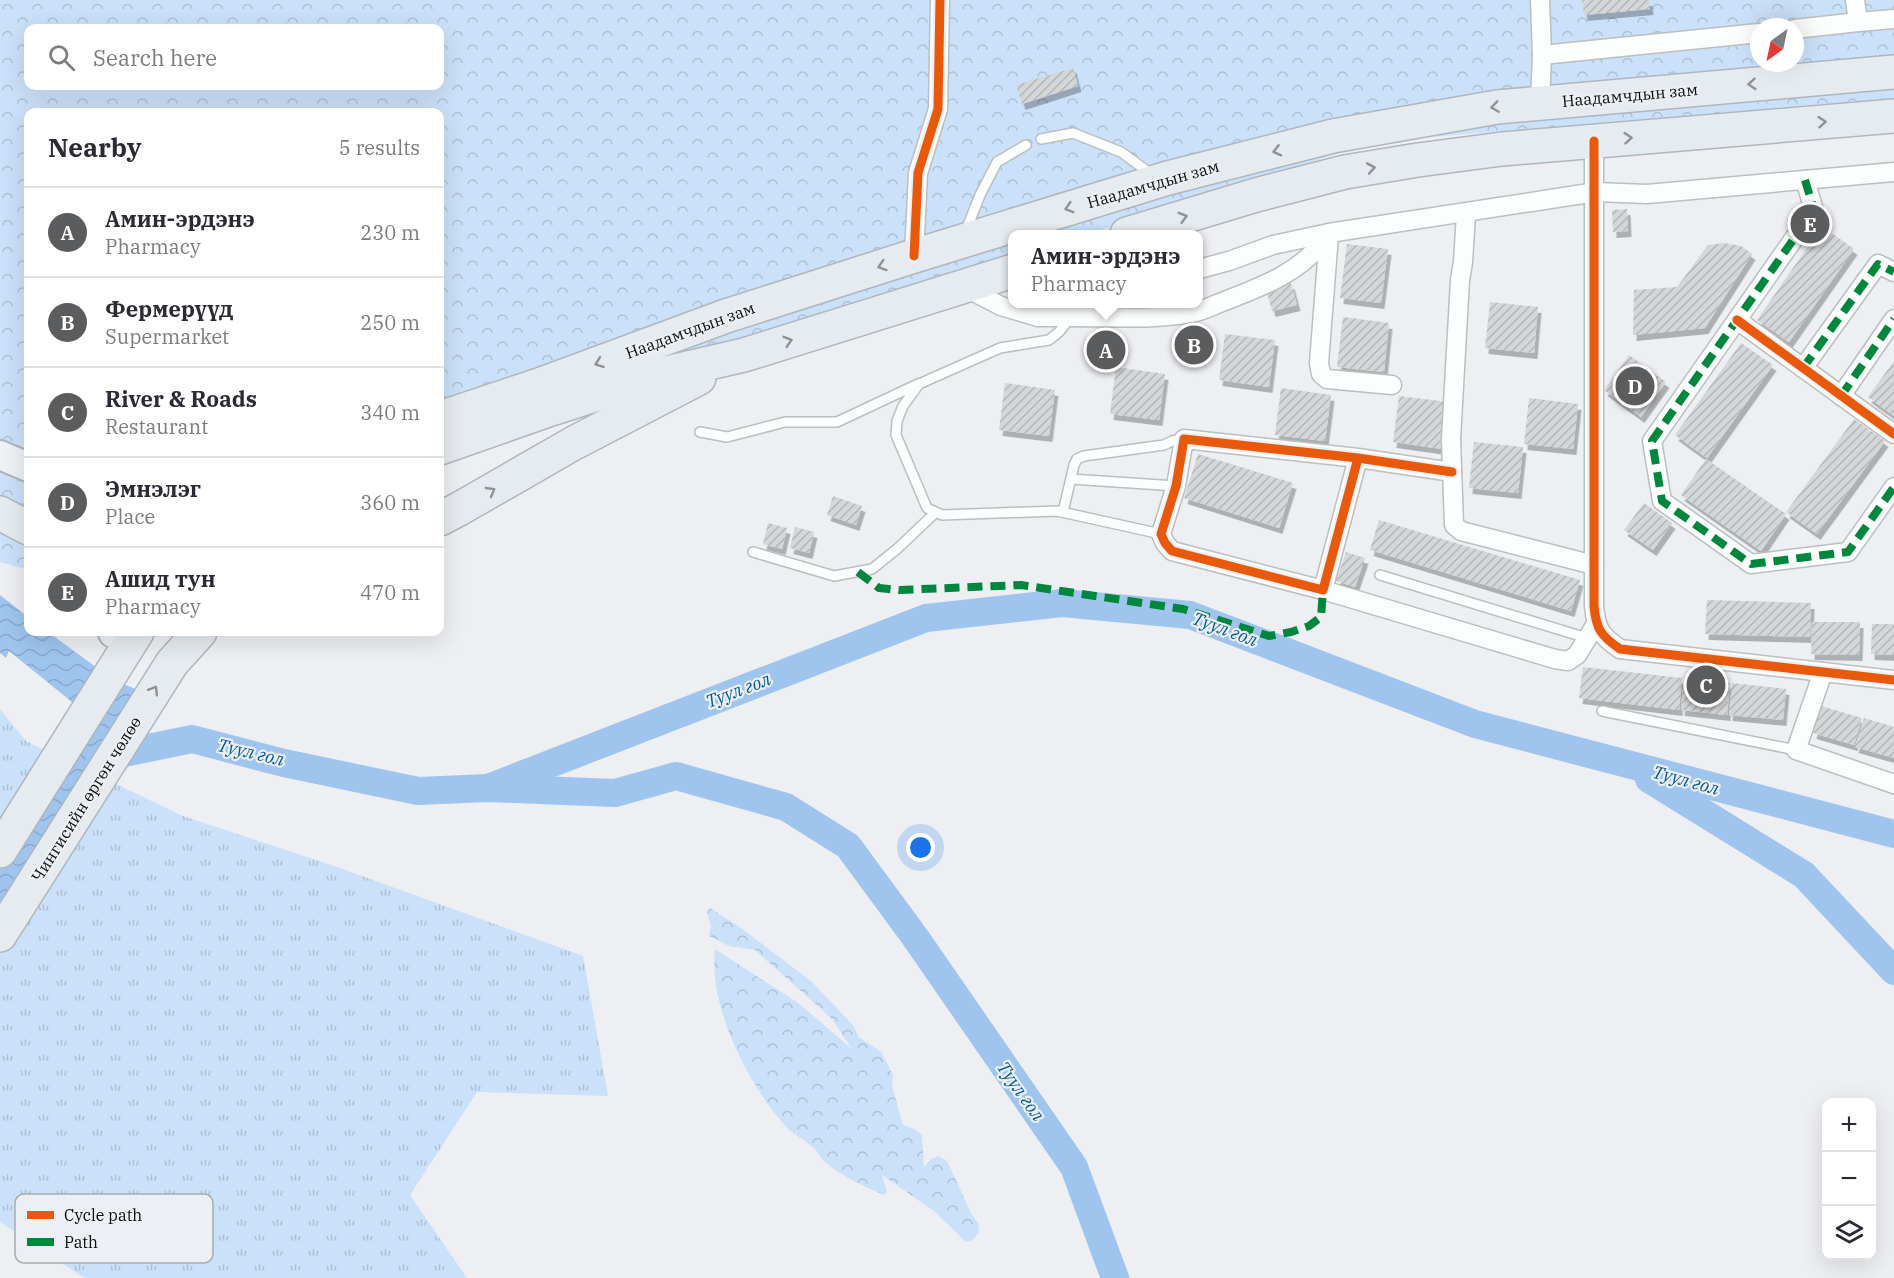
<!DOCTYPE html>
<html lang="en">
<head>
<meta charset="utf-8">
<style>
  body { margin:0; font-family:"IBM Plex Serif",serif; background:#f2f2f3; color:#2b2b33 }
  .controls { position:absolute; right:18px; bottom:18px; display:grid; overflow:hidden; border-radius:12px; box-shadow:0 6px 24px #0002 }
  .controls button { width:54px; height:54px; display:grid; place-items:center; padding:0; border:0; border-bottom:2px solid #e1e1e2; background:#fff; color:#2b2b33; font:30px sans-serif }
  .compass { position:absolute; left:1750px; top:18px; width:54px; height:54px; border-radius:50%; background:#fff; box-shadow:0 6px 24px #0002; rotate:213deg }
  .you { position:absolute; left:921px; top:848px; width:21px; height:21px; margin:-15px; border:4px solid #fff; border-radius:50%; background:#1a73e8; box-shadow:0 0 0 9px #1a73e833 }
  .badge { display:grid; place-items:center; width:39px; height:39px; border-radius:50%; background:#5b5c5e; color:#fff; font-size:20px; font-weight:700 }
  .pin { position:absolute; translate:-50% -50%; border:3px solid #fff; box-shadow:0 2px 6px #0006 }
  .popup { position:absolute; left:1008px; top:230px; width:195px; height:78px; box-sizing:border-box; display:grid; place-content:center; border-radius:12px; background:#fff; filter:drop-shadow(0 2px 4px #0005); font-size:20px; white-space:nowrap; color:#7c7c81 }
  .popup b { font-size:22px; color:#2b2b33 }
  .popup::after { content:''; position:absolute; left:50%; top:100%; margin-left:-12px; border:12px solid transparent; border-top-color:#fff }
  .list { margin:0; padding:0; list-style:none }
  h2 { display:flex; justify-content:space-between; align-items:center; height:78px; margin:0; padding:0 24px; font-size:26px }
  h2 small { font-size:20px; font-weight:400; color:#7c7c81 }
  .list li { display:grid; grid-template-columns:39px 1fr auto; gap:18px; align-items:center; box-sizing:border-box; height:90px; padding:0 24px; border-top:2px solid #e1e1e2 }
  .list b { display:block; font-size:22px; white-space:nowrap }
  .list p { margin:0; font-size:20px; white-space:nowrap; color:#7c7c81 }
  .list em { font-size:20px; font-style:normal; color:#7c7c81 }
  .icon { flex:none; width:33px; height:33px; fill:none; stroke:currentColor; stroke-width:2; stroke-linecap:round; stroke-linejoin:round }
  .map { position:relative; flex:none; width:1894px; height:1278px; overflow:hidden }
  .search { position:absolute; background:#fff; box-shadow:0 6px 24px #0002; left:24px; top:24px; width:420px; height:66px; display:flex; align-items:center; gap:15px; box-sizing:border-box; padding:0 21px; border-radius:12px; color:#7c7c81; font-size:22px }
  .panel { position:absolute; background:#fff; box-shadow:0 6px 24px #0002; left:24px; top:108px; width:420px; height:528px; border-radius:12px }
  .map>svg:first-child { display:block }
</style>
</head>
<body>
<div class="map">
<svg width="1894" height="1278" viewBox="0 0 1894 1278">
  <defs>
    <pattern id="grass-tufts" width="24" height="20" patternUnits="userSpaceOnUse" patternTransform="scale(1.5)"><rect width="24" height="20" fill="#cbe1f9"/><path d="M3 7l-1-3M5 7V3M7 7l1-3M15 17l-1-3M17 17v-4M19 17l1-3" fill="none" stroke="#adc0d4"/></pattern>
    <pattern id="forest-crowns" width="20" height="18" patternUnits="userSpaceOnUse" patternTransform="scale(1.5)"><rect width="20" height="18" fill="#cbe1f9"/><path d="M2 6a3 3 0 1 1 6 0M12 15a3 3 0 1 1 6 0" fill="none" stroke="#adc0d4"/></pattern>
    <pattern id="water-waves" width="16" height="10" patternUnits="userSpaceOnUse" patternTransform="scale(1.5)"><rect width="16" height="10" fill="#9fc5ef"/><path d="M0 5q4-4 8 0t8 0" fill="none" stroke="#88a8cc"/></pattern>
    <pattern id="building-hatch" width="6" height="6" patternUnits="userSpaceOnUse" patternTransform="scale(1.5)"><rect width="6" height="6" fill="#d4d6d8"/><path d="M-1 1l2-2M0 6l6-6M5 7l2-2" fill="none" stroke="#b5b6b8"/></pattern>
    <filter id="shadow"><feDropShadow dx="3.5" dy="6" stdDeviation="0" flood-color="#0004"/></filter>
  </defs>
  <rect width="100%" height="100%" fill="#edeff2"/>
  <polygon fill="url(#grass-tufts)" points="0,709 26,741 183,816 337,867 583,956 608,1096 477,1092 410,1195 467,1278 84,1278 0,1222"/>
  <g fill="url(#forest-crowns)" fill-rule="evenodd">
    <path d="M0,0h1894v98l-521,44 -285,92h-75v25l-573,185v-332h-412v458l-28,-8zM1759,27h36v36h-36zM28,28h412v58h-412z"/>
    <path d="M710,908l31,20 70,53 42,44 6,12 22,15 12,23 -1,11 11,39 12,4 7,6 2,32 7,-8 7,-3 9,5 24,52 7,10 1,9 -6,8 -7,2 -32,-31 -52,-36 5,17 -3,3c-21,-9 -43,-19 -60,-34 -4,-3 -5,-7 -8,-11 -8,-8 -20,-14 -29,-22 -38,-42 -79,-121 -72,-179l82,53 55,47 -20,-30 -77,-69 -26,-4 -20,-10 2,-10 -4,-14z"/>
  </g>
  <polygon fill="url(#water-waves)" points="0,595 28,617 28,632 48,632 115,681 136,689 0,902 0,850 88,715 9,651 6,658 0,653"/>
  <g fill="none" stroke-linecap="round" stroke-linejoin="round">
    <g stroke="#9fc5ef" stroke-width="28">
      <polyline points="100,758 192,739 284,763 418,791 488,788 615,793 676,776 786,807 848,846 915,937 1074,1167 1115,1278"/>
      <polyline points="1649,779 1804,875 1894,971"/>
      <polyline points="488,788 926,618 1062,603 1190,615 1475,724 1894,834"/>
    </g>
  </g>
  <g fill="url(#building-hatch)" filter="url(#shadow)">
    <polygon points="1582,0 1649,0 1650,9 1584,15"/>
    <polygon points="1073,68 1078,86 1022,104 1016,85"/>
    <polygon points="1627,209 1628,231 1613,232 1612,210"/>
    <polygon points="1822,226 1854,249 1789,342 1757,320"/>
    <polygon points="1725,243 1741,246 1752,254 1705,328 1633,335 1634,290 1677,287 1708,245"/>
    <polygon points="1347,244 1388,249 1381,303 1340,298"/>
    <polygon points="1291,283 1297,305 1272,311 1266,289"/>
    <polygon points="1490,302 1538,307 1534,353 1485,348"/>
    <polygon points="1343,317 1389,323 1384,372 1337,367"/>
    <polygon points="1225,334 1275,340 1269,387 1219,380"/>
    <polygon points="1741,343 1773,365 1707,458 1675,435"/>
    <polygon points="1629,355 1666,382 1641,417 1604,390"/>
    <polygon points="1894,361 1894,416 1868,397"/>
    <polygon points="1116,367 1165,374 1159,420 1110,414"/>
    <polygon points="1005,383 1055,390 1049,436 999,430"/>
    <polygon points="1281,388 1331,395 1325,441 1275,435"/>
    <polygon points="1399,396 1448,402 1442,449 1393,442"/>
    <polygon points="1529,398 1578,404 1573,449 1524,444"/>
    <polygon points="1854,419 1885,441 1817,534 1786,512"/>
    <polygon points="1474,442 1523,447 1518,493 1469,488"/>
    <polygon points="1198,454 1293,483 1279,528 1184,498"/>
    <polygon points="1706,459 1786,514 1761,551 1681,495"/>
    <polygon points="833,496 862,506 856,525 827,515"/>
    <polygon points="1644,503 1672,523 1653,550 1624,530"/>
    <polygon points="1379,520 1580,580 1571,611 1370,550"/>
    <polygon points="768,523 787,528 782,549 763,544"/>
    <polygon points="795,527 814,532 809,553 790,548"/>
    <polygon points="1346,552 1365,558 1355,587 1336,581"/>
    <polygon points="1707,600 1811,603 1810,637 1705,634"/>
    <polygon points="1812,622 1860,622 1859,655 1811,654"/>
    <polygon points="1872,624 1894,624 1894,655 1871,654"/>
    <polygon points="1583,667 1682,678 1679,710 1579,698"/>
    <polygon points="1684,678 1730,683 1727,715 1681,710"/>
    <polygon points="1732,683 1786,689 1783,720 1729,715"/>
    <polygon points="1821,706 1862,718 1854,745 1813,733"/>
    <polygon points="1864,718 1894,727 1894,758 1855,747"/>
  </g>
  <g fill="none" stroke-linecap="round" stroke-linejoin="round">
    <defs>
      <g id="lane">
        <polyline points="1041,139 1073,133 1121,152 1154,176"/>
        <polyline points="965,233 980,195 997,162 1026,145"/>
        <polyline points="1071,317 1059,332 1049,340 1000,348 919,384 903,406 897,421 896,435 927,508 942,515 1057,511 1161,534"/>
        <polyline points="700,432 727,437 785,422 837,422 918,384"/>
        <polyline points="1071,479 1176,486"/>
        <polyline points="1063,512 1074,465 1077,459 1084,456 1164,445 1172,441 1184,439"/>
        <polyline points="753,552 834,576 872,569 897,549 935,513"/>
        <polyline points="1380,575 1587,638"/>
        <polyline points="1602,711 1796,750"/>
      </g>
      <g id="street">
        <polyline points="1540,0 1542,55 1540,103"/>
        <polyline points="1855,0 1858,22 1894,19"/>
        <polyline points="1795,29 1858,22"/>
        <polyline points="1542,55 1759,33"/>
        <path d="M1594,141v465c2,23 7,30 26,43l274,31"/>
        <polyline points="1805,180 1814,210 1652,441 1662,501 1751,564 1848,552 1894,487"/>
        <polyline points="1466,214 1463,262 1460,280 1451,439 1454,525 1461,531 1594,565"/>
        <polyline points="1329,235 1319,363 1321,374 1327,379 1392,385"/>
        <polyline points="914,256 918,173 938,109 940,0"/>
        <polyline points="1199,269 1229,261 1273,245 1329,233 1596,192 1647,194 1894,172"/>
        <polyline points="964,287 1001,306 1038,317 1071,317 1093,304"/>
        <path d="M1071,317c40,0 82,3 121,-4 10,-2 20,-7 30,-11 40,-15 83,-31 107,-69"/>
        <polyline points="1737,320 1894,434"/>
        <polyline points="1803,368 1878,264 1894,272"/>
        <polyline points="1841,396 1894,319"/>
        <polyline points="1358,458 1323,590 1172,551 1165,543 1161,534 1176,486 1184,439 1358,458 1452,472"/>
        <polyline points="1323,590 1555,659 1568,661 1577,655 1596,624"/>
        <polyline points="1823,672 1796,750 1894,784"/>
      </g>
      <g id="primary">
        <polyline points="0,455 28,467"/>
        <polyline points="113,633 113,632"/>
      </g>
      <g id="highway">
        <polyline points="1127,234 1256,195 1345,172 1418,160 1502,149 1894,116"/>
        <polyline points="440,418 542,384 726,316 914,256 1168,178 1333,136 1497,107 1894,72"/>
        <polyline points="440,448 551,409 653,376 744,355 1013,271"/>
        <polyline points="0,513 28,528"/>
        <polyline points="440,519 459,509 574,443 699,378"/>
        <polyline points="0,851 137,632"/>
        <polyline points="0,935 172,663 200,632"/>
      </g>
    </defs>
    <use href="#lane" stroke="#bcbebf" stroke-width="12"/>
    <use href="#street" stroke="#bcbebf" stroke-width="21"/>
    <use href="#primary" stroke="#b0b6bd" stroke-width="32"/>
    <use href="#highway" stroke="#b0b6bd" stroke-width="36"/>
    <use href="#lane" stroke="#fcfdfd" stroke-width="9"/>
    <use href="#street" stroke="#fcfdfd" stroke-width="18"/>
    <use href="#primary" stroke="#eff2f5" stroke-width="28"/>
    <use href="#highway" stroke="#e6ebef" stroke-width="33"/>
    <g stroke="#00873e" stroke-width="8" stroke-dasharray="15 8" stroke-linecap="butt">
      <polyline points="1805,180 1814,210 1652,441 1662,501 1751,564 1848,552 1894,487"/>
      <polyline points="1803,368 1878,264 1894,272"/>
      <polyline points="1841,396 1894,319"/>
      <polyline points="858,572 879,588 899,590 1021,585 1183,609 1269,636 1291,632 1309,626 1321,617 1323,590"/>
    </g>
    <defs>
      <g id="cycleway">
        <path d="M1594,141v465c2,23 7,30 26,43l274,31"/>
        <polyline points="914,256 918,173 938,109 940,0"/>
        <polyline points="1737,320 1894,434"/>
        <polyline points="1358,458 1323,590 1172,551 1165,543 1161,534 1176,486 1184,439 1358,458 1452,472"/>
      </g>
    </defs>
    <use href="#cycleway" stroke="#eceff3" stroke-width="13"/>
    <use href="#cycleway" stroke="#e8590c" stroke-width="9"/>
  </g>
  <defs><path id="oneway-chevron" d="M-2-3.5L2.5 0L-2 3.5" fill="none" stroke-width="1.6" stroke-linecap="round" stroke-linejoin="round" transform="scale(1.5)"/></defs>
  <g stroke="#8f9295">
    <use href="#oneway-chevron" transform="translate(1752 84) rotate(175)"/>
    <use href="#oneway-chevron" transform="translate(1495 107) rotate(172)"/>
    <use href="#oneway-chevron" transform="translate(1822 122) rotate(-5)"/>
    <use href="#oneway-chevron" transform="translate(1628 138) rotate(-5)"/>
    <use href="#oneway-chevron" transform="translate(1277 151) rotate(166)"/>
    <use href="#oneway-chevron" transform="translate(1371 168) rotate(-10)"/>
    <use href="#oneway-chevron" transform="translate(1069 208) rotate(163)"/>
    <use href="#oneway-chevron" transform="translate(1183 217) rotate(-16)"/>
    <use href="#oneway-chevron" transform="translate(882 266) rotate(162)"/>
    <use href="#oneway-chevron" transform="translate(788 341) rotate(-17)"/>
    <use href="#oneway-chevron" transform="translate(599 363) rotate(160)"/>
    <use href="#oneway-chevron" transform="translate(491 491) rotate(-30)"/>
    <use href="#oneway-chevron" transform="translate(154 690) rotate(-58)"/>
  </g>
  <g text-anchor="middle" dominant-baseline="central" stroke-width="4.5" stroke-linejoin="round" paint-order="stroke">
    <g font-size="16" fill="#0c0d0f" stroke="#eceff3">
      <text transform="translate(1630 95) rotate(-5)">Наадамчдын зам</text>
      <text transform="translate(1153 184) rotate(-16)">Наадамчдын зам</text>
      <text transform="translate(690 330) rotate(-20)">Наадамчдын зам</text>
      <text transform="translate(86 799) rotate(-58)">Чингисийн өргөн чөлөө</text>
    </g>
    <g font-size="18" font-style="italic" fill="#02599e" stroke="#eceff3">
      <text transform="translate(1225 629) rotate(20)">Туул гол</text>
      <text transform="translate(738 690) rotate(-21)">Туул гол</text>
      <text transform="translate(251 752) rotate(13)">Туул гол</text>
      <text transform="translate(1686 780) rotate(15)">Туул гол</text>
      <text transform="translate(1021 1091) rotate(55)">Туул гол</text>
    </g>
  </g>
  <rect x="15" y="1194" width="198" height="69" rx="9" fill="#eceff3" stroke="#a9abaf" stroke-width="1.5"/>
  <rect x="27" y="1211" width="27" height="8" fill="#e8590c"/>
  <rect x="27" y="1238" width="27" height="8" fill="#00873e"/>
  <g font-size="16" fill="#0c0d0f">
    <text x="64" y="1221">Cycle path</text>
    <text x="64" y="1248">Path</text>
  </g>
</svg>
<div class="controls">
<button>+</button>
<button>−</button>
<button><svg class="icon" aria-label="layers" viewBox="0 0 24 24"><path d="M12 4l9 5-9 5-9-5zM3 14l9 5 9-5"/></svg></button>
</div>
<svg class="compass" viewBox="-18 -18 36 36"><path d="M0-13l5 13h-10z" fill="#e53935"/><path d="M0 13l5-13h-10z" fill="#7c7c81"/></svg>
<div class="you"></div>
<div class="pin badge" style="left:1106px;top:350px">A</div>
<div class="popup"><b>Амин-эрдэнэ</b>Pharmacy</div>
<div class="pin badge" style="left:1194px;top:345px">B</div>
<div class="pin badge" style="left:1706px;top:685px">C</div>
<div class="pin badge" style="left:1635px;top:386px">D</div>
<div class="pin badge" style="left:1810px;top:224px">E</div>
<div class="search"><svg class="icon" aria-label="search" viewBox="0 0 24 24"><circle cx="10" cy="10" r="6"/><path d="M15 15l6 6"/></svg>Search here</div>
<section class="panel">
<h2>Nearby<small>5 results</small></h2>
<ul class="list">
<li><span class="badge">A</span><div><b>Амин-эрдэнэ</b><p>Pharmacy</p></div><em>230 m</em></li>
<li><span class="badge">B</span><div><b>Фермерүүд</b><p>Supermarket</p></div><em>250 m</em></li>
<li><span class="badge">C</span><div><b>River &amp; Roads</b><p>Restaurant</p></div><em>340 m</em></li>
<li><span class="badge">D</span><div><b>Эмнэлэг</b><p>Place</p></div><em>360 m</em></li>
<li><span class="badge">E</span><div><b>Ашид тун</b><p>Pharmacy</p></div><em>470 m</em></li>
</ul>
</section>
</div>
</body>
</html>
